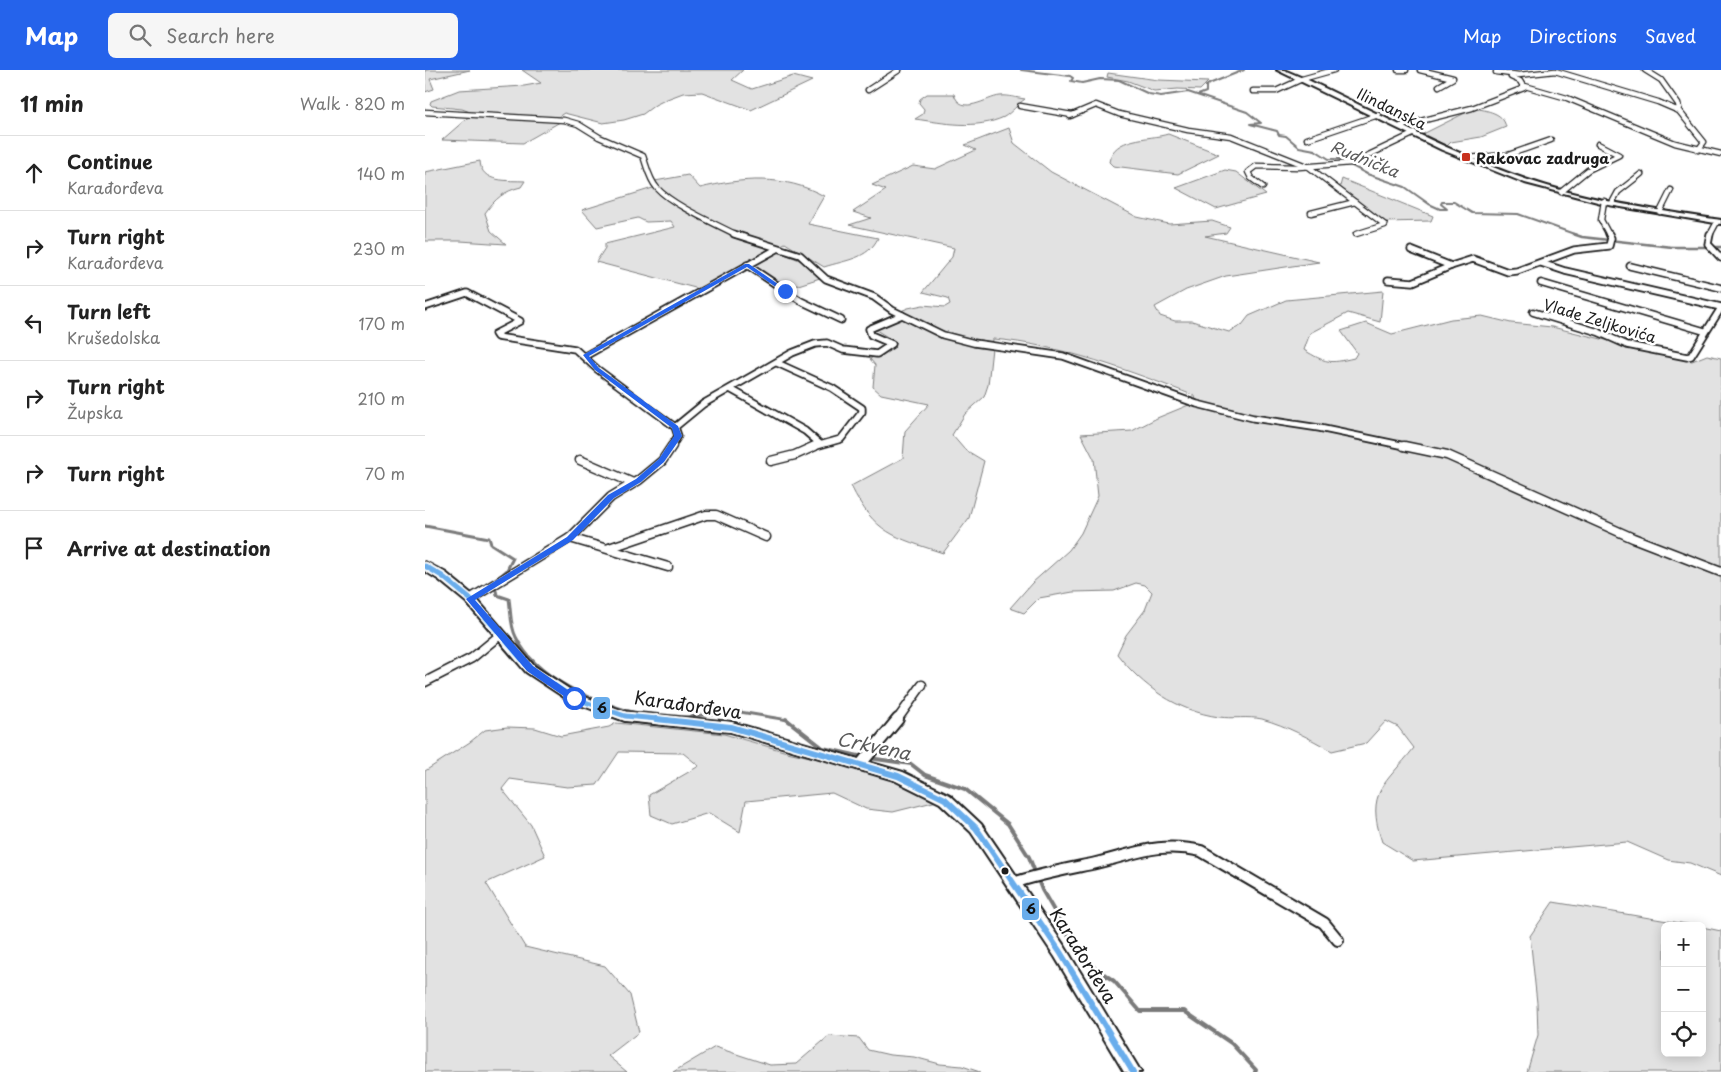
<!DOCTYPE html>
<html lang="en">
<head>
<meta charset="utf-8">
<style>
  body { margin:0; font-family:"Playpen Sans",sans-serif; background:#f6f6f6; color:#222 }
  .controls { position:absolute; right:15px; bottom:15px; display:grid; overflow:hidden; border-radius:8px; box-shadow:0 2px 12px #0003 }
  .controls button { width:45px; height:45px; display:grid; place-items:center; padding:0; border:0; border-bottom:1px solid #e0e0e0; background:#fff; color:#222; font:25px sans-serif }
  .stop { position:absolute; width:15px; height:15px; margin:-11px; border:4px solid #2563eb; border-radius:50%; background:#fff }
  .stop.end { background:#2563eb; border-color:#fff; box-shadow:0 1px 5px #0008 }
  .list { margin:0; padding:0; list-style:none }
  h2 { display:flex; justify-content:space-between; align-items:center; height:65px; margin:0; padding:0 20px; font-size:21px }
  h2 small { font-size:16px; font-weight:400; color:#767676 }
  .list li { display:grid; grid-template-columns:32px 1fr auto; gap:15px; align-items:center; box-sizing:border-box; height:75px; padding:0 20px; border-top:1px solid #e0e0e0 }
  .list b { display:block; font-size:19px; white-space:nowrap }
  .list p { margin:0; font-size:16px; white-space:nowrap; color:#767676 }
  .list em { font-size:16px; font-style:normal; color:#767676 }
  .icon { flex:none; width:28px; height:28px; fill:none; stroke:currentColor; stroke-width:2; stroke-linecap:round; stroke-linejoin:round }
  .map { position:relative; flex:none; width:1296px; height:1002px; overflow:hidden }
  header { display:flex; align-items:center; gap:30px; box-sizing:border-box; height:70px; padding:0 25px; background:#2563eb; color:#fff }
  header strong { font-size:24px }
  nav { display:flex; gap:28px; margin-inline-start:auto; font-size:18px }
  .search { width:350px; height:45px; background:#f6f6f6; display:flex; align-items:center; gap:12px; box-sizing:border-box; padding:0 18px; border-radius:8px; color:#767676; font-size:19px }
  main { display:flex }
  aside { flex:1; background:#fff }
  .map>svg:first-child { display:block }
</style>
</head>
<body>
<header>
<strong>Map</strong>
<div class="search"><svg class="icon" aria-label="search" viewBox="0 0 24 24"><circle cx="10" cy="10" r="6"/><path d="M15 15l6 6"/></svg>Search here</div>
<nav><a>Map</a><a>Directions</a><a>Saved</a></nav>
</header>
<main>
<aside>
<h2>11 min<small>Walk · 820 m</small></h2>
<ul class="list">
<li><svg class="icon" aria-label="ahead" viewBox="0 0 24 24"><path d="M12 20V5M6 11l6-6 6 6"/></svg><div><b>Continue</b><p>Karađorđeva</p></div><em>140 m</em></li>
<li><svg class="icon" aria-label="right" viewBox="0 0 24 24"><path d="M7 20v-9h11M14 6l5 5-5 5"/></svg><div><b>Turn right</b><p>Karađorđeva</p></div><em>230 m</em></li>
<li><svg class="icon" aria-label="left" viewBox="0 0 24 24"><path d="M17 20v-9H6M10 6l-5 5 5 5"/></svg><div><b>Turn left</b><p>Krušedolska</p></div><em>170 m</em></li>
<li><svg class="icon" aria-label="right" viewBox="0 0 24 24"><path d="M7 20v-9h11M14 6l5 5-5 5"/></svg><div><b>Turn right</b><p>Župska</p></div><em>210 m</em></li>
<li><svg class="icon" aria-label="right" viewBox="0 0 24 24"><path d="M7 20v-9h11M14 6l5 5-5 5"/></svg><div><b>Turn right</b></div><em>70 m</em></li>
<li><svg class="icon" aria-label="arrive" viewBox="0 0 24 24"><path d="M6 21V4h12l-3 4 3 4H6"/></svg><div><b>Arrive at destination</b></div></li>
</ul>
</aside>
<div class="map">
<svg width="1296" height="1002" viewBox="0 0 1296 1002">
  <rect width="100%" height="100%" fill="#fff"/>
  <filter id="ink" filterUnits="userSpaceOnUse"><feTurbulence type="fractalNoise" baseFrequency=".02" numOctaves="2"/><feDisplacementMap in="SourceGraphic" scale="10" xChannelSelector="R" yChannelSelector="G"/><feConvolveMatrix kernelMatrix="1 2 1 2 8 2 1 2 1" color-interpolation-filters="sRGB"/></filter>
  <g filter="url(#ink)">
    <g fill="#e2e2e2" stroke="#7f7f7f">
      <polygon points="0,0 45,0 5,9 9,19 0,22"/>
      <polygon points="97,0 318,0 307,10 327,19 368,6 387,11 326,40 277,22 258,23 242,29 230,35 218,44 199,50 178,53 139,43 133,47 135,52 98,73 17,70 48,43 37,39 7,36 5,34 6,31 34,20 99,16 116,13"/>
      <polygon points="683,3 733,10 783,12 775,20 753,19 729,21 703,11 682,7"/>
      <path d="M502,24h27c7,23 33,3 46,2 8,-1 17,2 25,3 -7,5 -14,14 -21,18 -28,13 -60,6 -89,2l8,-5 1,-5 -5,-6 1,-4z"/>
      <path d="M1050,38c12,3 28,4 31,19l-25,10 -30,5 -4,4 -24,-12z"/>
      <path d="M584,58l5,15 37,29 86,45 32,7 43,-3 18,6 -4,6 -21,3 114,26 -93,14 -40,14 -31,17 5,9 15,5h17l37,11 13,-7 7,-9 37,-16 97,-9 -3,31 -32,-9 -38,20 -6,17c22,13 25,14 50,8l3,-5 -16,-22 25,-8 26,11 59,-15 31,-3 29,7 41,4 140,34 15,-6 14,3v518l-31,-13 -22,-3 -41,-18 -214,19 -31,-19c-17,-51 3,-57 32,-94l-16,-21 -12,-6 -20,22 -34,8c-23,-13 -45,-25 -70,-32 -14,-3 -29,0 -43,-2 -42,-6 -76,-30 -102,-63l9,-19 19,-25 7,-18 -7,-7 -9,-2 -22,8 -41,1 -34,6 -15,15 -14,-5 22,-25 37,-33 12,-17 17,-37 -4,-37 -13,-25 51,-3 25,-13 39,-16 -1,-6c-65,-25 -133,-51 -202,-57l-5,46 -4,12 -19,17 -13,21 12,14 20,12 -15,57 -26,35c-49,-16 -68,-19 -92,-67l52,-28 2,-27 24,-27 -48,-10 -8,-7 2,-22 -5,-6 27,-16 -29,-18 40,-17 15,-3 22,2 5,-3 -2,-6 -25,-6 29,-35 2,-9 -105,-23 22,-7 -18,-6 33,-22 -14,-5 41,-19 22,3 41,-19 -11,-5z"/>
      <path d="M743,64l51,20 -41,20 -65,-8 -4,-4c4,-26 40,-22 59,-28z"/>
      <path d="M55,91c1,23 29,19 45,20l-4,6c-17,4 -26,12 -36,26l6,18 15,13 -46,-3h-35v-69z"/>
      <polygon points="800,100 811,102 841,125 791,139 751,118"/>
      <path d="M263,105l12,13c42,-10 84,-14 124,8l-16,28 70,14c-10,21 -32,22 -54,29l-39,-24 -86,46 -103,-27 9,-14v-4l70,-17 -4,-6 -25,1 -8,-4 -41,9 -15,-17 74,-23 -1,-6z"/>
      <polygon points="917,109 1008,146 1006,151 959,152 914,120"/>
      <polygon points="352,181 377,191 395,208 361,219 325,195"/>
      <polygon points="191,653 299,664 362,682 473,706 520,729 468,742 441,739 407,723 321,731 315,762 284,743 247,754 226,745 224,725 274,696 258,683 194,682 172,715 142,717 85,709 77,719 106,755 120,786 61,813 100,877 180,896 205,925 214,962 183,986 202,1002 0,1002 0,701 45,672 60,660 82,657 110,658 136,666 184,657"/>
      <polygon points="1128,832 1273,856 1240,856 1240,983 1277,983 1277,857 1296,861 1296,1002 1102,1002 1113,965 1112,933 1105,866"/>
      <polygon points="404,966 434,968 443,980 465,985 489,987 515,994 537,996 555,1002 248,1002 290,977 345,995 371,994"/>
    </g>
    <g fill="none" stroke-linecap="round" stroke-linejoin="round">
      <g stroke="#7a7a7a" stroke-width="2">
        <polyline points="596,0 645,6 648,8 646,11 657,13 675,9 694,10 724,24 736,26 763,22 822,42 836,53 825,54 852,61 854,65 861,66 874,77 890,80 904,89 914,89 942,104 980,117 1004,134 1015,139 1022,139 1016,134 1017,132 1029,132 1047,143 1093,144 1152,165"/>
        <polyline points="773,25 781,22 781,16 784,14 819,0"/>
      </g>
      <polyline stroke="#7a7a7a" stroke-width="2.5" points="1148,164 1157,167 1247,177 1296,177"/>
      <g stroke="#7a7a7a" stroke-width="3">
        <polyline points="0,456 64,468 66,474 88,488 82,500 72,509"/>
        <path d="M70,516l2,9 12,4c2,12 1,27 7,38 21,43 77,64 120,76"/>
        <polyline points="254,648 309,641 363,650"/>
      </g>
      <g stroke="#7a7a7a" stroke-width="4">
        <polyline points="361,649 398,678 438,687"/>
        <polyline points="444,688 486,694 500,705 540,719 583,754 604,787 617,820 657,889 689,911 715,941 759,941 806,973 831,1000 830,1002"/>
      </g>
      <defs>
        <g id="street-far3">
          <polyline points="973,0 981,0"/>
          <polyline points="995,0 1028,8 1014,16"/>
          <polyline points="1220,0 1236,10 1253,34 1254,38 1251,40"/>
          <polyline points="1071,2 1094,5 1130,1 1233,32 1254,41 1279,72 1273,80"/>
          <polyline points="1100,16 1142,28 1250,73 1296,84"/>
          <polyline points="443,20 474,0"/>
          <polyline points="828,21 851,21 877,9 909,0"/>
          <polyline points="595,36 647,45"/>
          <path d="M0,42l139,8 14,4 21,13 44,19c4,11 6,23 14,32 15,17 59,36 80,47"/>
          <polyline points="645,46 671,35 694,44 763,60 806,66 884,97 960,155 931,164"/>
          <polyline points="976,56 1047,38 1099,18 1095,11 1086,7"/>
          <polyline points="882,69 953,45"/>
          <polyline points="1041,88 1083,85 1126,70"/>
          <polyline points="838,117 826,108 823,102 831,96 874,97 927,93 990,63"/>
          <polyline points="1136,122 1163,100 1194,85 1173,74"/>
          <polyline points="1179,131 1176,150 1184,165"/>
          <polyline points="1187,133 1193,122 1216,104"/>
          <polyline points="1235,142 1246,120"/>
          <polyline points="886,143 930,132"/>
          <polyline points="1285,165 1292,152"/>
        </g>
        <g id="street-far2">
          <polyline points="309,164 375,185 401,209 449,227 467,240 518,265 549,273 638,286 772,334 828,348 894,358 985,377"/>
          <polyline points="1285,164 1283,174 1296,188"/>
          <polyline points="986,180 1026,196 1048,189 1083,202 1092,201 1149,180 1184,176 1186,168 1184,164"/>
          <polyline points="1116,193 1140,201 1296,237"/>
          <polyline points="322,195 376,231 416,250"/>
          <polyline points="1205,196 1296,218"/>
          <polyline points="963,210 988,212 1026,196"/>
          <polyline points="1116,213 1279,261"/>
          <polyline points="0,237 42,223 95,251 70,264 72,267 150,279 172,299 250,357"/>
          <polyline points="1108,242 1173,262 1202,275 1262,287 1266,286 1296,238"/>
          <polyline points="160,286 352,179"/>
          <polyline points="352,293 407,318 437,338 437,342 416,369 388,377"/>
          <polyline points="307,320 380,361 395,374"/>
          <polyline points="246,377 253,366 250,357 278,334 367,283 390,274 402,273 418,280 452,284 467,274 446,265 444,259 477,245"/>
        </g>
        <g id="street-far1">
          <polyline points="979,376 1022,385 1208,468 1296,502"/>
          <polyline points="155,390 208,413"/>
          <polyline points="346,391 370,385 390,376"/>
          <polyline points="145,468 243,497"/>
          <polyline points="184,478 281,445 291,445 341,467"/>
          <polyline points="45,529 145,468 186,427 214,410 237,391 247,376"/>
          <polyline points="0,612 47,588 75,565"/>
          <polyline points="472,650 497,615"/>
        </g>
        <g id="street">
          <polyline points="435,695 473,649"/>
          <path d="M588,813c27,-9 55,-14 83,-20 39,-9 63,-22 105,-12l123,72 14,17"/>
        </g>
        <path id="secondary" d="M852,0h7l26,11c72,34 142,73 218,99 62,21 128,30 193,40v4l-112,-19 -84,-22 -83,-33z"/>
        <polygon id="primary" points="0,492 21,503 49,526 109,596 153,625 201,642 306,652 478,702 525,725 556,754 640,877 716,1002 699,1002 630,887 546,762 515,733 469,710 306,662 200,651 145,631 101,602 41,532 13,509 0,501"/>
      </defs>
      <use href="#street-far3" stroke="#1c1c1c" stroke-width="7"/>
      <use href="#street-far2" stroke="#1c1c1c" stroke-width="9"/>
      <use href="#street-far1" stroke="#1c1c1c" stroke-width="11"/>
      <use href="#street" stroke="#1c1c1c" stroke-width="14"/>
      <use href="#secondary" stroke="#1c1c1c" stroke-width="4"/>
      <use href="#primary" stroke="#1c1c1c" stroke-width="4"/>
      <use href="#street-far3" stroke="#fff" stroke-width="4.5"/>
      <use href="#street-far2" stroke="#fff" stroke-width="5.5"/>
      <use href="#street-far1" stroke="#fff" stroke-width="8"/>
      <use href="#street" stroke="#fff" stroke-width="10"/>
      <use href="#secondary" fill="#fff" fill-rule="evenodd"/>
      <use href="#primary" fill="#fff" fill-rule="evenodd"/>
      <defs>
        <polyline id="bus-1-far1" points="0,496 17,506 45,529 105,599 149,628 200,646 243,650"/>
        <polyline id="bus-1" points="231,649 306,657 473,706 520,729 551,758 635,882 708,1002"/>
      </defs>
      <use href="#bus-1-far1" stroke="#fff" stroke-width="9"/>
      <use href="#bus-1" stroke="#fff" stroke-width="10"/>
      <use href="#bus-1-far1" stroke="#69adec" stroke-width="5"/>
      <use href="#bus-1" stroke="#69adec" stroke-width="6"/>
    </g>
  </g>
  <polygon fill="#2563eb" points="320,194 324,194 363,221 358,222 322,197 164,286 174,298 253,356 257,366 239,392 216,412 189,428 148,470 50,530 108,596 154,628 149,631 146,631 102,601 41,529 142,467 183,425 211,409 234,389 249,366 247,358 170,300 158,285"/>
  <rect fill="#c8321e" stroke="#fff" stroke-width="2" x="1036" y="82" width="10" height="10" rx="2.5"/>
  <circle fill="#1c1c1c" stroke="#fff" stroke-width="2" cx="580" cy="801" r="4.5"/>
  <g text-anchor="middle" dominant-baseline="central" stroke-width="5" stroke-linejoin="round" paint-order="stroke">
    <g font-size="15" fill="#1c1c1c" stroke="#fff">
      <text transform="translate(967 38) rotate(26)">Ilindanska</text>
      <text transform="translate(1175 250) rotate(17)">Vlade Zeljkovića</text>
    </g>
    <g font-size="15" font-weight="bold" fill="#1c1c1c" stroke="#fff" text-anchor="start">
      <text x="1051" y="87">Rakovac zadruga</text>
    </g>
    <g font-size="16" font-style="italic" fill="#5a5a5a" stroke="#fff">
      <text transform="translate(940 88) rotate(22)">Rudnička</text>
    </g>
    <g font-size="18" fill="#1c1c1c" stroke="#fff">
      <text transform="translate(263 634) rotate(8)">Karađorđeva</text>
      <text transform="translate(659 885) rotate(58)">Karađorđeva</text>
    </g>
    <g font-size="19" font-style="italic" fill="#5a5a5a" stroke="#fff">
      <text transform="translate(449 675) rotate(12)">Crkvena</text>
    </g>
  </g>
  <g stroke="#fff" stroke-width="2">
    <rect x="167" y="626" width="19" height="24" rx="5" fill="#69adec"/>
    <rect x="596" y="827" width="19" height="24" rx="5" fill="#69adec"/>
  </g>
  <g font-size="14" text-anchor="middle" font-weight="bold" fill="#111">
    <text x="177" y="643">6</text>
    <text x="606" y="844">6</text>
  </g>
</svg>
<div class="controls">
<button>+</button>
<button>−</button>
<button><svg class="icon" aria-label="locate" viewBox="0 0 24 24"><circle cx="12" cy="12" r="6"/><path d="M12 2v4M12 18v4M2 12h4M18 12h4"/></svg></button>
</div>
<div class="stop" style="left:149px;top:628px"></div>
<div class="stop end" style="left:360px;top:221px"></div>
</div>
</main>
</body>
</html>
